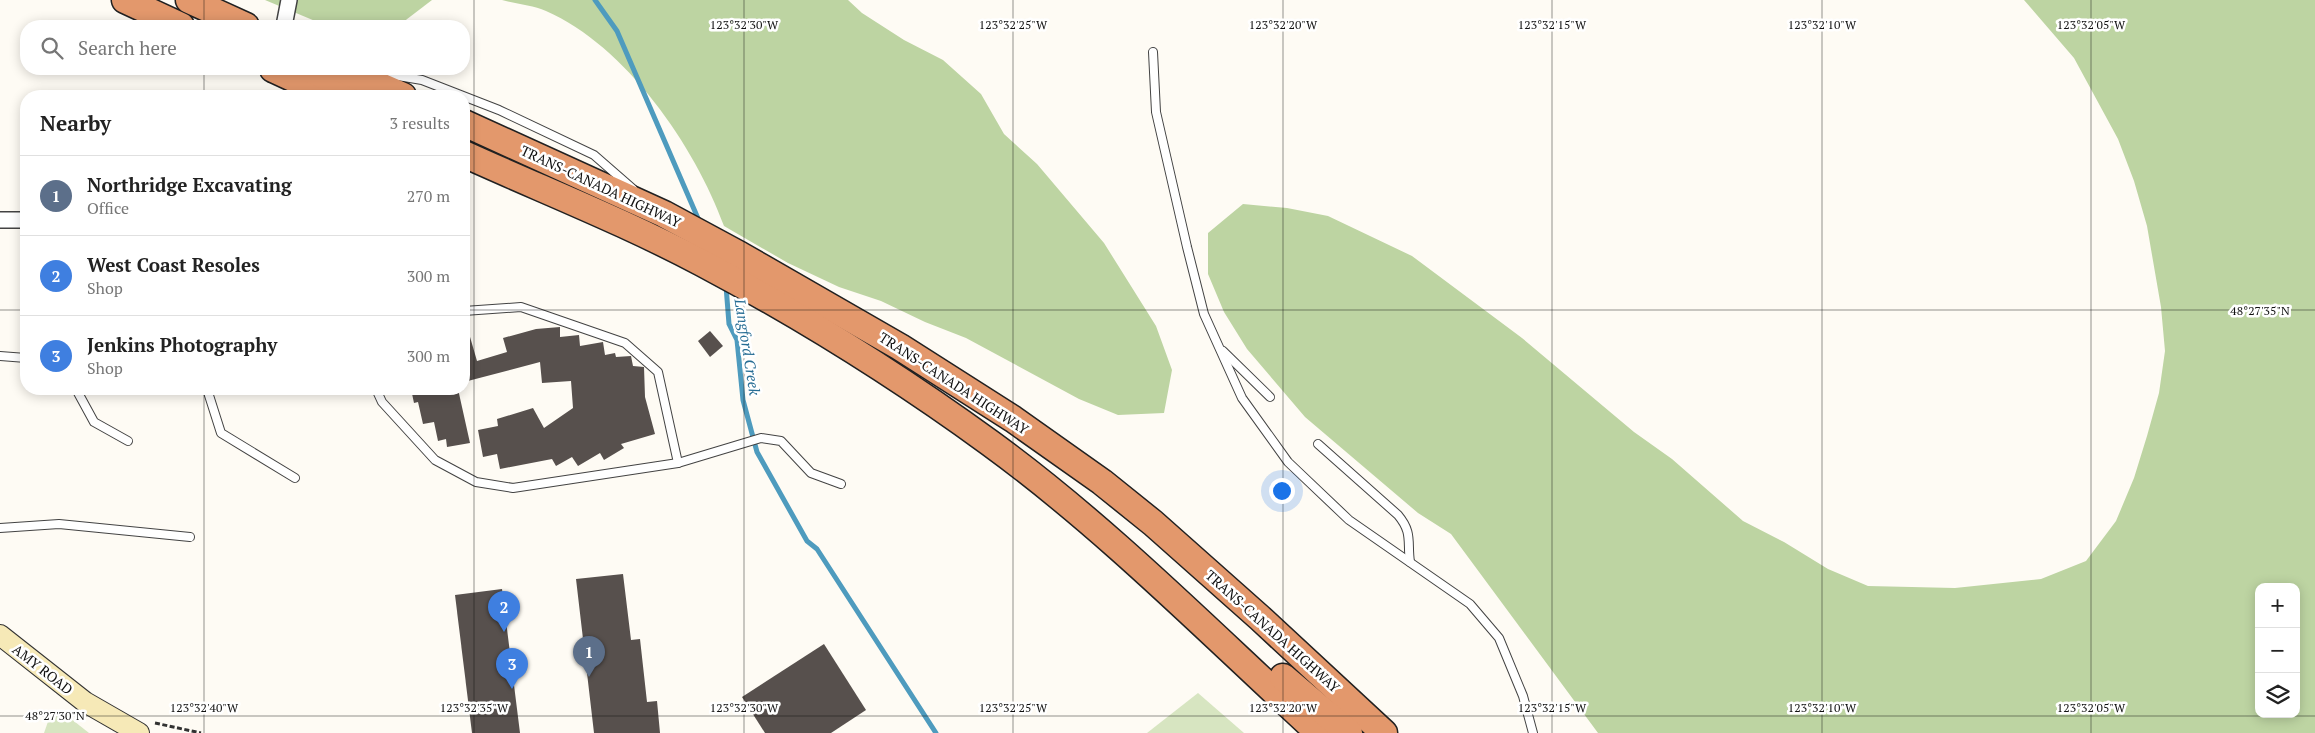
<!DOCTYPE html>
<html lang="en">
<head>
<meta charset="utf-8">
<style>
  body { margin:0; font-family:"PT Serif",serif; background:#f2f2f2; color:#222 }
  .controls { position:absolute; right:15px; bottom:15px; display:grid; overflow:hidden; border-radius:10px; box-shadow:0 2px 12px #0003 }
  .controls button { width:45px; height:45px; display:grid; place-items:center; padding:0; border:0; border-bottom:1px solid #e0e0e0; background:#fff; color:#222; font:25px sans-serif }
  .you { position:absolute; left:1281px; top:490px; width:18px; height:18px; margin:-12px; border:4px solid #fff; border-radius:50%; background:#1a73e8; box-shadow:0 0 0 8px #1a73e833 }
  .badge { display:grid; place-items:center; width:32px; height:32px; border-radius:50%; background:#b03848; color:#fff; font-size:16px; font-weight:700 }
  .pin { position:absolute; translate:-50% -41px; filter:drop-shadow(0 1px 2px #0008) }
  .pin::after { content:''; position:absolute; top:26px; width:18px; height:15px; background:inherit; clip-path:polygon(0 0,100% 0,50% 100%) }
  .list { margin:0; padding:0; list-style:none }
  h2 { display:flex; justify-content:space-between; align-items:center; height:65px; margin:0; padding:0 20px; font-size:21px }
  h2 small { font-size:16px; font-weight:400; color:#767676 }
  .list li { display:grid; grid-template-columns:32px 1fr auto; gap:15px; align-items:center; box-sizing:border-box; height:80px; padding:0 20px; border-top:1px solid #e0e0e0 }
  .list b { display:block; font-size:19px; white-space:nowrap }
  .list p { margin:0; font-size:16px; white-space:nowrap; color:#767676 }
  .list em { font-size:16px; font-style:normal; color:#767676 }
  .icon { flex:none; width:28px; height:28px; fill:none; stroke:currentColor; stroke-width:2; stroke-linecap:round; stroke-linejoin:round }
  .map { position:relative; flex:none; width:2315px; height:733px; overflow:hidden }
  .search { position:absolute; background:#fff; box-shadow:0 2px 12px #0003; left:20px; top:20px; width:450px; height:55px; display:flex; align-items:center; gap:12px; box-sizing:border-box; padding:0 18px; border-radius:20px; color:#767676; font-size:19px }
  .panel { position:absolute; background:#fff; box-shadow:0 2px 12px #0003; left:20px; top:90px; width:450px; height:305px; border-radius:20px }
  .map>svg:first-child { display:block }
</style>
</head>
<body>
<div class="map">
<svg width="2315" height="733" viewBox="0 0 2315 733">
  <rect width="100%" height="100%" fill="#fefbf4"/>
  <g fill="#d7e5c1">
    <polygon points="1198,693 1244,733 1147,733"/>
    <polygon points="65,714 89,733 44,733 50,716"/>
  </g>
  <g fill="#bdd4a2" fill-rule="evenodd">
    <polygon points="265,0 432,0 398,26 327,26"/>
    <path d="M502,0h346l14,13 42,27 39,20 38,34 23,40 33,30 67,79 52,83 16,44 -8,43 -46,2 -39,-16 -113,-61 -41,-16 -44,-21 -42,-14 -51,-24 -64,-37c-29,-80 -98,-180 -178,-215 -13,-6 -30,-7 -44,-11z"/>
    <path d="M2024,0h291v733h-717l-147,-199 -33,-21 -113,-96 -58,-68 -23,-37 -16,-38v-41l35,-29 44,4 41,8 84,40 110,82 112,94 38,27 71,62 41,21 44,27 40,17 87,2 86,-9 45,-18 30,-40 18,-43 13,-42 12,-43 6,-42 -4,-44 -14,-81 -13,-45 -16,-42 -44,-81zM2259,587h37v127h-37z"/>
  </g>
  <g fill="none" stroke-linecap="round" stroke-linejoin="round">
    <g stroke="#4e9bbe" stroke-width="5">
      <polyline points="595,0 617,31 700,223"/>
      <polyline points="726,286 729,324 737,340 743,400 757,452 807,541 817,549 936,733"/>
    </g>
  </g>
  <g fill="#57504d">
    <polygon points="560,327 560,337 579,335 580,346 603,342 605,355 615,353 616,357 631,356 633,366 644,367 645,397 655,434 621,444 624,448 604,460 600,453 578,466 572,457 556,466 552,459 500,469 497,454 483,457 478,430 498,426 497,419 533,408 544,428 573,408 571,381 542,383 540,362 464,382 464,330 468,330 477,361 507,352 503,338 536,329"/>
    <polygon points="710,331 723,346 710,357 698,341"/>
    <polygon points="411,389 458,389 470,443 447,447 446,439 438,441 434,422 423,424 418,402 414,403"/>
    <polygon points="623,574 631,640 640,639 647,702 657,701 660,733 594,733 576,579"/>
    <polygon points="502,589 520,733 472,733 455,595"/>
    <polygon points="824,644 866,710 831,733 765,733 742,697"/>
  </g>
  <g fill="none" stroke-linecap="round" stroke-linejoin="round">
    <defs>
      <g id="lane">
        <polyline points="1153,52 1156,112 1187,247 1204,314 1242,398 1288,462 1349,520 1470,604 1499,638 1523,696 1533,733"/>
        <polyline points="374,72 422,80 499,110 594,155 633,189"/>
        <polyline points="464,311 521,307 625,343 658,372 678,463"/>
        <polyline points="1223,351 1270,397"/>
        <polyline points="0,356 26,358"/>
        <polyline points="76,389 94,422 128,441"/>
        <polyline points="207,389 221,433 295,478"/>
        <polyline points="376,389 382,402 435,460 476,482 513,488 678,463 761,438 781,441 811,473 841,484"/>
        <path d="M1318,444l80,71c15,18 9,27 12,47"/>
        <polyline points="0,528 59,524 190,537"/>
      </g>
      <g id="street">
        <polyline points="284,26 289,0"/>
        <polyline points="0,220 26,220"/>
      </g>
      <polyline id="secondary" points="0,635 85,702 139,733"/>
      <g id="highway">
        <polyline points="125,0 181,26"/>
        <polyline points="189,0 246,26"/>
        <polyline points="273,69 327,94"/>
        <polyline points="309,69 356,90"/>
        <polyline points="341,69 403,96"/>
        <polyline points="464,123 664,214 740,255 900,347 1013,419 1102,482 1153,523 1260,618 1384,733"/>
        <path d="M464,154c79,36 161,68 238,109 100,53 196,113 288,180 118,86 222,192 329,290"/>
        <polyline points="1283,677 1349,733"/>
      </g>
    </defs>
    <use href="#lane" stroke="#434343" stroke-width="10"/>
    <use href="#street" stroke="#434343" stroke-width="18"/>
    <use href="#secondary" stroke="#323232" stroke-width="22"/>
    <use href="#highway" stroke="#212121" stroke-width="29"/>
    <polyline stroke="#323232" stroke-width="3" stroke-dasharray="5 2.5" stroke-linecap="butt" points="155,723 201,733"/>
    <use href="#lane" stroke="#fff" stroke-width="8"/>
    <use href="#street" stroke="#fff" stroke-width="15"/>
    <use href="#secondary" stroke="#f6e9b7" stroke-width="20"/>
    <use href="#highway" stroke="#e3986c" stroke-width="26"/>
  </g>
  <path fill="none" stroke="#101010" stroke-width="1" stroke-opacity="0.45" d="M204,0v26M474,0v733M744,0v733M1013,0v733M1283,0v733M1552,0v733M1822,0v733M2091,0v733M204,69v27M0,310h26M464,310h1851M204,389v344M0,716h2315"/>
  <g text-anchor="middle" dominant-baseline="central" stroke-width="5" stroke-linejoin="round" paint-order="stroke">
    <g font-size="14" fill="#101010" stroke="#fff">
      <text transform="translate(601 186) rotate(25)">TRANS-CANADA HIGHWAY</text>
      <text transform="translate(954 383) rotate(33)">TRANS-CANADA HIGHWAY</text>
      <text transform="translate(1273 631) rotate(42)">TRANS-CANADA HIGHWAY</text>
      <text transform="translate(43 669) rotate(38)">AMY ROAD</text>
    </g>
    <g font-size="15" font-style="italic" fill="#276d94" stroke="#fff">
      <text transform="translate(748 347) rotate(81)">Langford Creek</text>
    </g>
  </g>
  <g font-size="12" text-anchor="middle" fill="#101010" stroke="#fff" stroke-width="5" stroke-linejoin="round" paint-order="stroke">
    <text x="744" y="29">123°32'30"W</text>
    <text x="1013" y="29">123°32'25"W</text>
    <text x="1283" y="29">123°32'20"W</text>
    <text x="1552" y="29">123°32'15"W</text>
    <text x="1822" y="29">123°32'10"W</text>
    <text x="2091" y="29">123°32'05"W</text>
    <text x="2260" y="315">48°27'35"N</text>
    <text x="204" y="712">123°32'40"W</text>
    <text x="474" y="712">123°32'35"W</text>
    <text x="744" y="712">123°32'30"W</text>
    <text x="1013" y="712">123°32'25"W</text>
    <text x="1283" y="712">123°32'20"W</text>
    <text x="1552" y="712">123°32'15"W</text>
    <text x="1822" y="712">123°32'10"W</text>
    <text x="2091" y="712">123°32'05"W</text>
    <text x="55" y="720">48°27'30"N</text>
  </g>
</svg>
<div class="controls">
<button>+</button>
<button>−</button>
<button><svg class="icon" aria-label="layers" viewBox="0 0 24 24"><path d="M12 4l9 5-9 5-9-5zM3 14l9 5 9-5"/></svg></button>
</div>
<div class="you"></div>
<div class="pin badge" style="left:589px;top:677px;background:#5c6f8a">1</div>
<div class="pin badge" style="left:504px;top:632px;background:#3f7fe0">2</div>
<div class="pin badge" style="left:512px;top:689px;background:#3f7fe0">3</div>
<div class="search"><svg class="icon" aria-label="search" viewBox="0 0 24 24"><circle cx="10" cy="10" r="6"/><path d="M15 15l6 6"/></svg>Search here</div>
<section class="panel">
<h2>Nearby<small>3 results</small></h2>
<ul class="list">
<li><span class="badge" style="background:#5c6f8a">1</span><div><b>Northridge Excavating</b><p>Office</p></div><em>270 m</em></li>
<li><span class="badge" style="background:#3f7fe0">2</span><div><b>West Coast Resoles</b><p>Shop</p></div><em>300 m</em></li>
<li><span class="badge" style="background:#3f7fe0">3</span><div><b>Jenkins Photography</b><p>Shop</p></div><em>300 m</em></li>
</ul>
</section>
</div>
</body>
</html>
